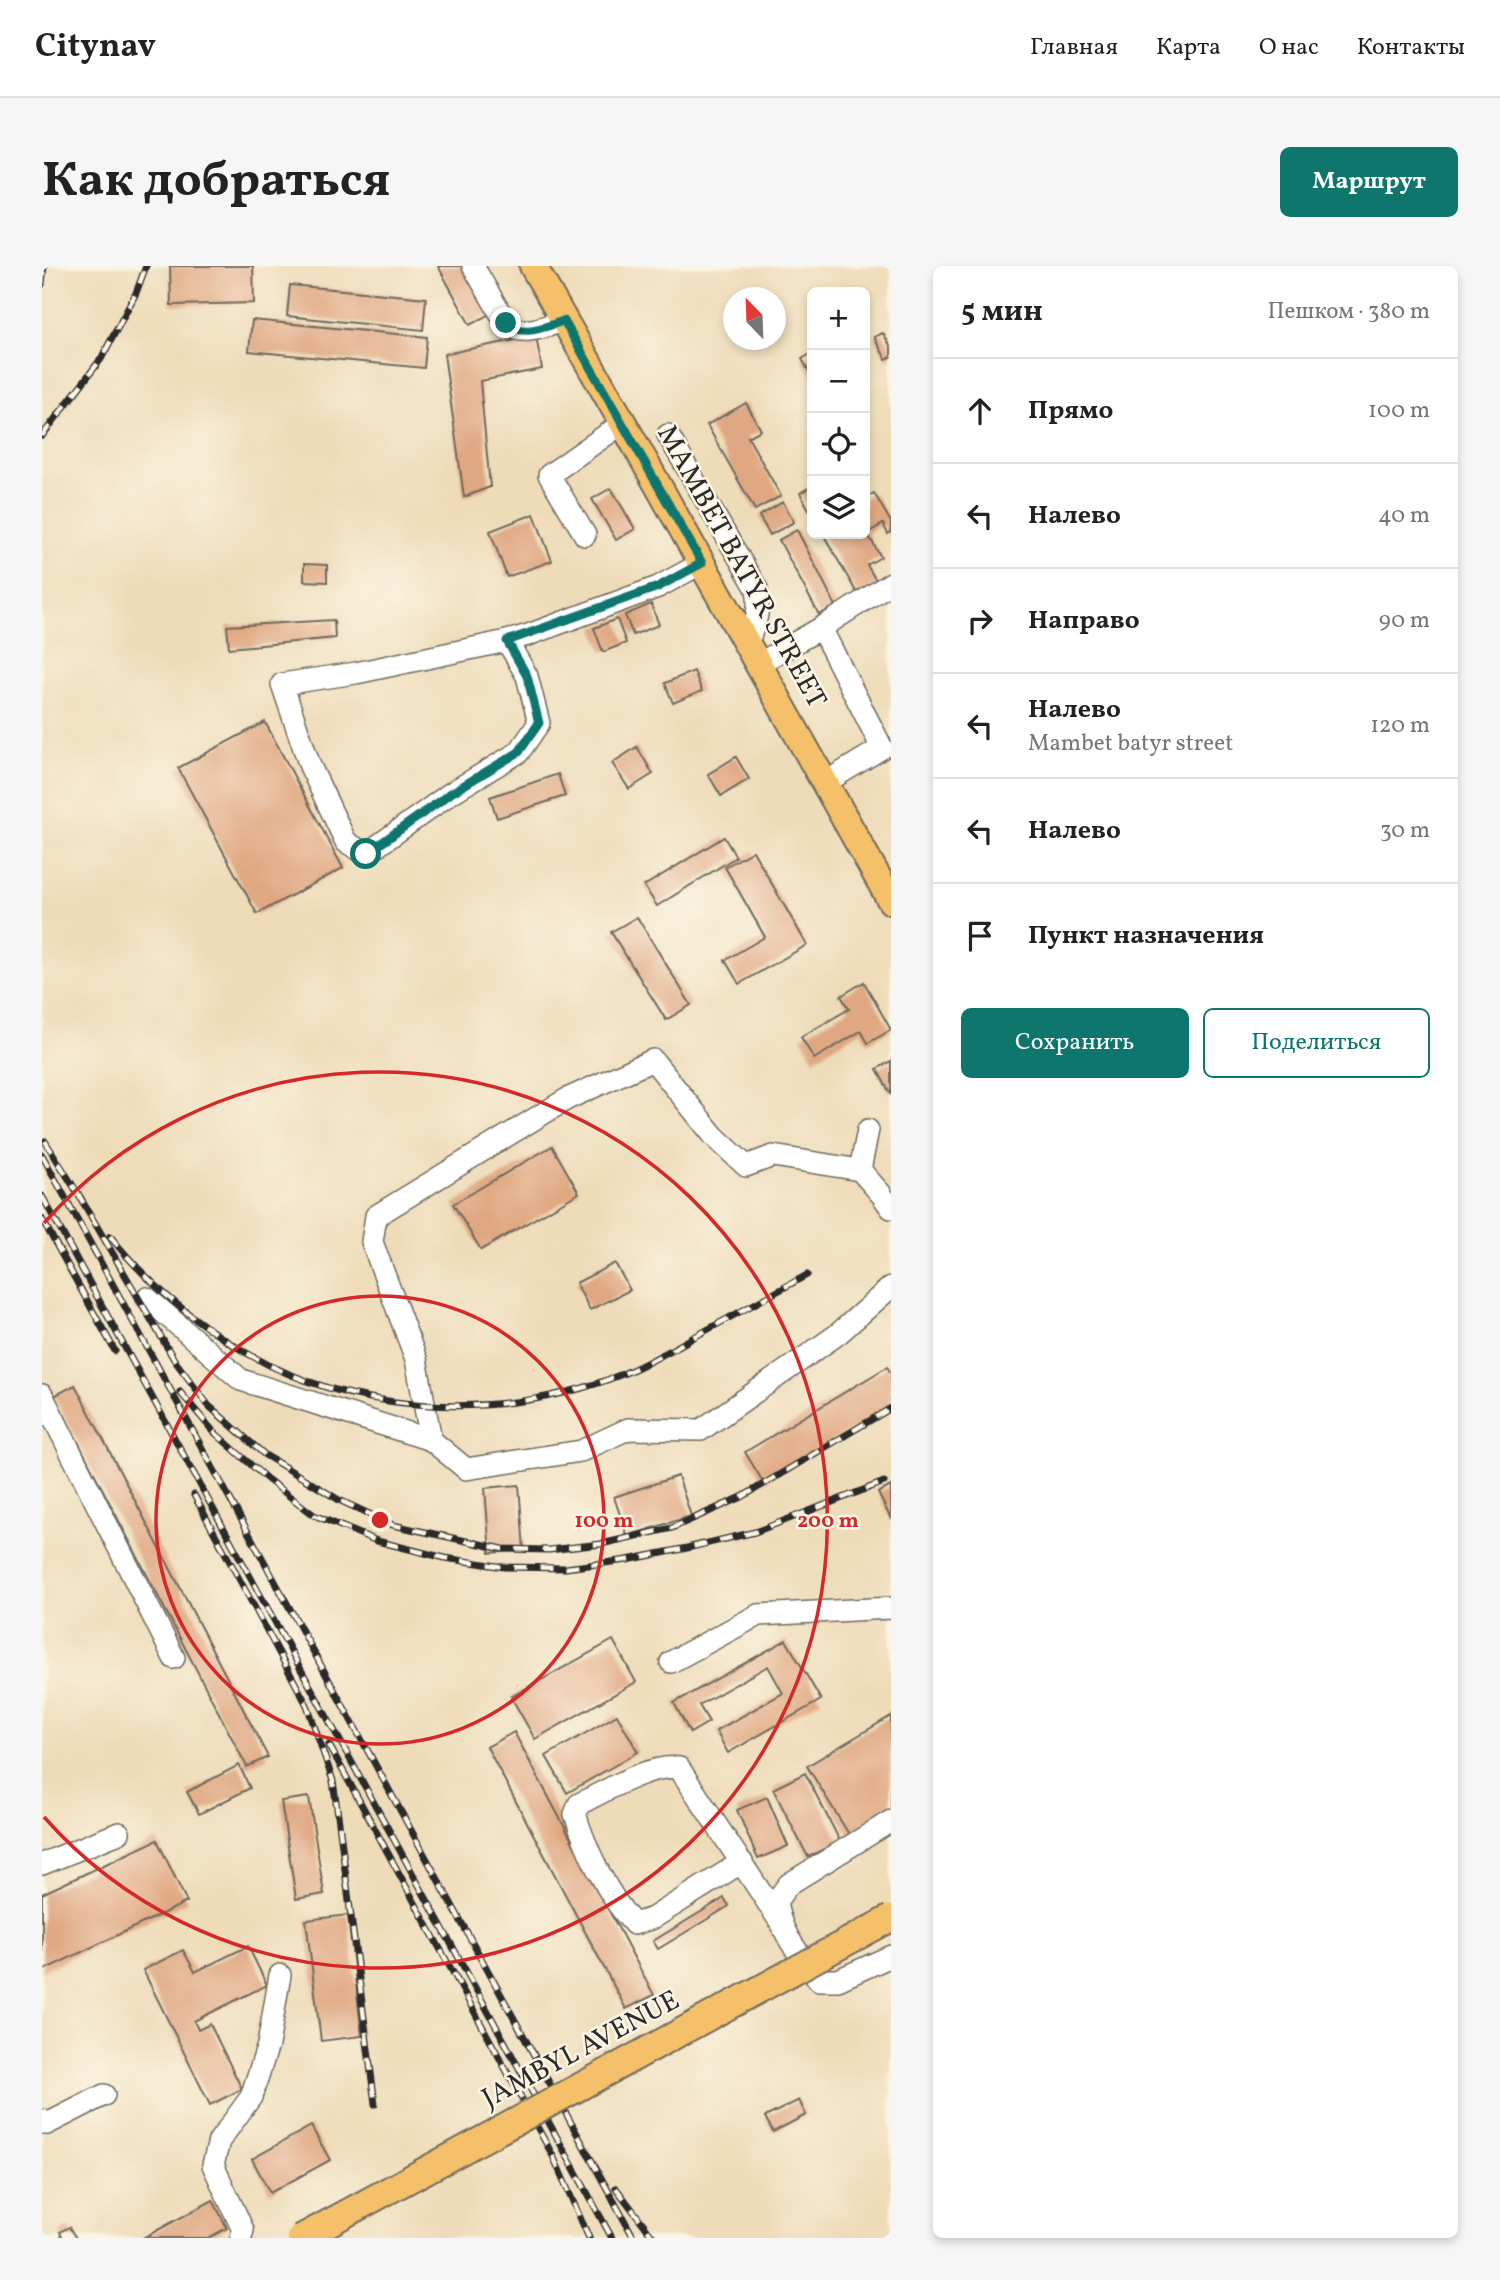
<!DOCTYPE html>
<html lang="ru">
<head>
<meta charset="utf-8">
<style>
  body { margin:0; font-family:Vollkorn,serif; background:#f6f6f6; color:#222 }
  .controls { position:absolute; right:21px; top:21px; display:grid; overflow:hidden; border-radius:10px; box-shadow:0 4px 10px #0003 }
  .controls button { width:63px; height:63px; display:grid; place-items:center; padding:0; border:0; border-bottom:2px solid #e0e0e0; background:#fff; color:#222; font:35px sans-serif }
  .compass { position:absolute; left:681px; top:21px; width:63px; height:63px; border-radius:50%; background:#fff; box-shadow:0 4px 10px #0003; rotate:337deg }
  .stop { position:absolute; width:21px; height:21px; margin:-16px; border:5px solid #0f766e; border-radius:50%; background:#fff }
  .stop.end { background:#0f766e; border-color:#fff; box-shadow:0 2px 7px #0008 }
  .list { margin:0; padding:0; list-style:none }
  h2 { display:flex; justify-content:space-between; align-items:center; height:91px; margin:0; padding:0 28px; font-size:30px }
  h2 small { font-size:23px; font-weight:400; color:#767676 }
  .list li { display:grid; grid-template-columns:46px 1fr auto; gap:21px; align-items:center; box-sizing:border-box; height:105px; padding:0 28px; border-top:2px solid #e0e0e0 }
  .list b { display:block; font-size:26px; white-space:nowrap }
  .list p { margin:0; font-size:23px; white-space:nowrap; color:#767676 }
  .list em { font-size:23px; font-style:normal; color:#767676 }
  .actions { display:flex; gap:14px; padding:21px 28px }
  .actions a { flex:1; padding:16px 0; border:2px solid #0f766e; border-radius:10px; text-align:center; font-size:24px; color:#0f766e }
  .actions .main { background:#0f766e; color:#fff }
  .icon { flex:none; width:38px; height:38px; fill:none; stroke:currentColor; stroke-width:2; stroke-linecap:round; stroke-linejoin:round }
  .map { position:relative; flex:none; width:849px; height:1972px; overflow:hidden; border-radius:10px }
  header { display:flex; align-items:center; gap:42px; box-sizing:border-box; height:98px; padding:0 35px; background:#fff; border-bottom:2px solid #e0e0e0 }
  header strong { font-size:33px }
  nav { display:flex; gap:38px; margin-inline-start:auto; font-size:24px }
  .intro { display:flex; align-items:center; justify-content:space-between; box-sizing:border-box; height:168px; padding:0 42px }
  h1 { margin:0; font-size:49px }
  .button { padding:18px 32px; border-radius:10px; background:#0f766e; color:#fff; font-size:24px; font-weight:700 }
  main { display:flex; gap:42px; padding:0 42px }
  aside { flex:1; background:#fff; border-radius:10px; box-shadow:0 4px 10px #0003 }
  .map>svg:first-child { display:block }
</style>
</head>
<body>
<header>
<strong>Citynav</strong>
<nav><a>Главная</a><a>Карта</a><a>О нас</a><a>Контакты</a></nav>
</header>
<div class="intro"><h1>Как добраться</h1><a class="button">Маршрут</a></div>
<main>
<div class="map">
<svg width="849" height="1972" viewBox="0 0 849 1972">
  <rect width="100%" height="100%" fill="#fcf5e5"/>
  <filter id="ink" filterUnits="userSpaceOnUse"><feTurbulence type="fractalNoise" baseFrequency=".0143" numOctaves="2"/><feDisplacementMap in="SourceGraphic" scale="14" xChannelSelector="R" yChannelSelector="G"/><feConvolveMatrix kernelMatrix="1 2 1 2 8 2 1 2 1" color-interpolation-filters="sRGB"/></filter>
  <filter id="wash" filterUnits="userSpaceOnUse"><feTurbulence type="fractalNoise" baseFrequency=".00686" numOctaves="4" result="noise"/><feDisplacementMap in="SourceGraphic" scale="28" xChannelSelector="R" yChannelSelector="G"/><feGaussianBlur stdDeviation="1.57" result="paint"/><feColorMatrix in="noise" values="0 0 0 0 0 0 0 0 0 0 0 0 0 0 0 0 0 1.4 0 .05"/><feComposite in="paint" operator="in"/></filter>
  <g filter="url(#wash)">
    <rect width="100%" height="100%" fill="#eedcb9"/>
    <g id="blocks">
      <g fill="#e0a882">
        <polygon points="128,0 211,0 212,37 129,39"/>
        <polygon points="396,0 427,0 451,46 428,59"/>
        <polygon points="248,19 384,32 381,64 245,50"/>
        <polygon points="210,54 385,71 382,102 207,85"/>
        <polygon points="841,67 849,81 849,91 844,93 832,71"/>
        <polygon points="494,70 500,103 438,115 448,221 422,231 402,88"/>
        <polygon points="770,87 770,111 760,93"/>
        <polygon points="704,137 719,164 706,171 739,230 713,244 665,159"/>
        <polygon points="770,220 770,249 758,227"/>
        <polygon points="569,222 593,263 574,274 550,233"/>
        <polygon points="832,227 849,256 849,266 846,268 841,258 825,267 839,291 825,299 836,318 816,329 781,268 823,268 823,232"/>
        <polygon points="741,236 752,256 728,269 717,250"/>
        <polygon points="492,248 510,295 465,311 448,265"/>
        <polygon points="755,264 794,340 777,349 737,274"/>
        <polygon points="262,298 285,299 285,316 262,315"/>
        <polygon points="609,338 617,359 591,369 583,349"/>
        <polygon points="575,353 584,377 561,386 552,362"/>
        <polygon points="292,354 293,372 187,382 185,360"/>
        <polygon points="652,405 660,425 631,437 623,417"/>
        <polygon points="223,456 301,602 215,648 136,502"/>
        <polygon points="595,481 611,508 587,523 570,497"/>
        <polygon points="694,491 707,513 679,530 666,508"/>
        <polygon points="516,508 523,530 455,552 448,531"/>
        <polygon points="682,571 694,591 615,640 602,620"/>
        <polygon points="711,585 765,679 697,718 683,694 723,671 683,601"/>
        <polygon points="595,651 649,739 624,754 569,666"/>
        <polygon points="822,716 849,764 826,777 819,765 772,793 759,771 807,743 799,730"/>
        <polygon points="849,795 849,829 835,803"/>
        <polygon points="510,880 537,927 439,984 411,938"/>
        <polygon points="573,997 588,1024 548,1044 534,1017"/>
        <polygon points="845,1101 849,1107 849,1140 721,1216 703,1186"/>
        <polygon points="33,1119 226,1491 205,1501 12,1130"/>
        <polygon points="636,1210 649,1250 585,1270 572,1231"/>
        <polygon points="477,1219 482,1284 448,1287 443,1222"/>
        <polygon points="849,1220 849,1253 836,1227"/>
        <polygon points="571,1374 594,1416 493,1473 469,1431"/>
        <polygon points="744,1374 779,1434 686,1487 674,1465 741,1427 726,1400 657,1439 667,1456 648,1467 632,1437"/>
        <polygon points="575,1449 596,1486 525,1527 504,1490"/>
        <polygon points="849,1450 849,1545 808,1570 765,1500"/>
        <polygon points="472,1466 612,1729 584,1743 445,1481"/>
        <polygon points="197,1499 208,1522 157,1548 145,1526"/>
        <polygon points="763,1507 798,1575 766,1591 731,1523"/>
        <polygon points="267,1531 282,1628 254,1633 239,1535"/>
        <polygon points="725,1531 746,1580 716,1593 695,1544"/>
        <polygon points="115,1574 145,1636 0,1705 0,1628"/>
        <polygon points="682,1632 687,1640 616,1683 611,1675"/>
        <polygon points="306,1649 320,1770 279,1775 264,1654"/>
        <polygon points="206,1680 225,1719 152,1755 156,1764 168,1758 200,1823 168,1839 101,1704 141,1684 153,1706"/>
        <polygon points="757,1834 764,1849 731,1866 723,1851"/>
        <polygon points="269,1860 288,1894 228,1927 210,1893"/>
        <polygon points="171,1934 185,1962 166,1972 101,1972"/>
        <polygon points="27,1961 34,1972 21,1972 18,1966"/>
      </g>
    </g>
  </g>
  <g filter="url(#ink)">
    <use href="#blocks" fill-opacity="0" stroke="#6f695d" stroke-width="2"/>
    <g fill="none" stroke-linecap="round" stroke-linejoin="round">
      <defs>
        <g id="minor">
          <path d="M431,0l33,57c16,15 39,3 58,-2"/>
          <path d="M626,169l89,154c4,21 -2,35 -10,55"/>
          <polyline points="543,269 507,209 581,157"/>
          <polyline points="779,362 840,482 784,516"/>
          <polygon points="465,375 485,410 497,457 477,486 409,527 324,588 304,576 268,500 240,418 314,407"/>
          <polyline points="465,375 486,369 616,321 660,297"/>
          <polyline points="716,398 779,362 849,317"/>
          <polyline points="826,864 818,904 839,928 849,942"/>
          <polyline points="105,1032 199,1114 389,1174 424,1203 539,1185 586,1163 659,1164 796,1068 849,1021"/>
          <polyline points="0,1129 132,1392"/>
          <polyline points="389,1174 374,1093 330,976 334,950 525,833 611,794 672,870 704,900 731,890 818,904"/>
          <polyline points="629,1396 716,1349 849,1342"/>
          <path d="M849,1555l-102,63 -13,17c4,33 24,54 43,79h19l53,-24"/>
          <path d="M700,1596l-89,56 -19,6c-26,-27 -48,-75 -59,-110l4,-10c27,-13 70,-40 100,-36l100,152"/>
          <polyline points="0,1598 77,1567"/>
          <polyline points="0,1854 5,1858 62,1829"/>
          <polyline points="199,1972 201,1964 171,1899 177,1875 209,1831 226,1779 238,1709"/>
        </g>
        <polyline id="major" points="491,0 581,157 849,635"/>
      </defs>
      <use href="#minor" stroke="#6f695d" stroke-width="24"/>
      <use href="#major" stroke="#6f695d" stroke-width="30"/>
      <use href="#minor" stroke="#fff" stroke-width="21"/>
      <use href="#major" stroke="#f4c16a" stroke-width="26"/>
      <defs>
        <g id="rail">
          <polyline points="0,18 2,0"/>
          <polyline points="0,170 59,93 94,27 104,0"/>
          <polyline points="3,875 40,934"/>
          <polyline points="0,889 592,1972"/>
          <polyline points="35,926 133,1095 167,1140 223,1189 297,1234 351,1259 461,1283 507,1284 559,1278 630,1262 700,1231 849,1142"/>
          <polyline points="0,930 570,1972"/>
          <polyline points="0,953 73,1085"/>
          <path d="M68,970c44,56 112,110 179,138 104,43 232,42 336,-1 24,-10 48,-24 71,-37 37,-20 74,-41 111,-61"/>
          <polyline points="138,1126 171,1165 225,1213 272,1249 335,1275 403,1292 462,1301 524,1302 585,1294 645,1282 713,1266 842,1216"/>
          <polyline points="152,1229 265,1439 291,1515 296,1549 333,1838"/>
          <polyline points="287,1479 511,1890 547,1972"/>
          <polyline points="574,1922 612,1972"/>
        </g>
      </defs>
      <use href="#rail" stroke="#2b2b2b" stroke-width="7"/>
      <use href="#rail" stroke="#fcf5e5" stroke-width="4.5" stroke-dasharray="13" stroke-linecap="butt"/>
      <defs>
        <polyline id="major-bridge" points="259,1972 849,1652"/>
      </defs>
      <use href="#major-bridge" stroke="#6f695d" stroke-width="30" stroke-linecap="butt"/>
      <use href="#major-bridge" stroke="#f4c16a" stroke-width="26"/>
    </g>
  </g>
  <g fill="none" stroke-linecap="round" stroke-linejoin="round" filter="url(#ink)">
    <path stroke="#0f766e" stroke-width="9" d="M324,588l85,-61 68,-41 20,-29 -12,-47 -20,-35 151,-54 44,-24 -138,-242c-19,5 -41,17 -58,2"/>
  </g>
  <g fill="none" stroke="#d62828" stroke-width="3.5">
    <circle cx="338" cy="1254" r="224"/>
    <path d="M2 957A448 448 0 1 1 2 1551"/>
  </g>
  <g text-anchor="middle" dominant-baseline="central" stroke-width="5" stroke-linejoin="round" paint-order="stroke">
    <g font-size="28" fill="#2b2b2b" stroke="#fcf5e5">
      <text transform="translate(699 301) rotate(61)">MAMBET BATYR STREET</text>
      <text transform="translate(539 1784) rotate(-28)">JAMBYL AVENUE</text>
    </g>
  </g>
  <circle cx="338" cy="1254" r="10" fill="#d62828" stroke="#fcf5e5" stroke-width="3.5"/>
  <g font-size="21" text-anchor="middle" font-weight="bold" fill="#d62828" stroke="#fcf5e5" stroke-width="5" stroke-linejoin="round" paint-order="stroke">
    <text x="562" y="1261">100 m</text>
    <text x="786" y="1261">200 m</text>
  </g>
</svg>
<div class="controls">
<button>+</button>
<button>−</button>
<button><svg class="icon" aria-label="locate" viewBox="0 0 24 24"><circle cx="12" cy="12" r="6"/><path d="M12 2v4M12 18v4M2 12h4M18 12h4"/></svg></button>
<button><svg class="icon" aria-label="layers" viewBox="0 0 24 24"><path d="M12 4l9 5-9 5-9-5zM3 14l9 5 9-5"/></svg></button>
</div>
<svg class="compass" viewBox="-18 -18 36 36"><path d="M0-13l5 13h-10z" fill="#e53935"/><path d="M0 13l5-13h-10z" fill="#767676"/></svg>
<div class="stop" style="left:324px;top:588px"></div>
<div class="stop end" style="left:464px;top:57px"></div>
</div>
<aside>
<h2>5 мин<small>Пешком · 380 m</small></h2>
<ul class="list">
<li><svg class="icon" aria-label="ahead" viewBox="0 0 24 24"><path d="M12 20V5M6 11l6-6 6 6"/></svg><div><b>Прямо</b></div><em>100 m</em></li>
<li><svg class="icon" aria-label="left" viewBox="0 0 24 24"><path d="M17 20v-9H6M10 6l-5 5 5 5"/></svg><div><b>Налево</b></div><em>40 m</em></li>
<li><svg class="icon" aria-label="right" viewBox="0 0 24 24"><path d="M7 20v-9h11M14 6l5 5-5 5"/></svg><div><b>Направо</b></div><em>90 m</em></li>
<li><svg class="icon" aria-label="left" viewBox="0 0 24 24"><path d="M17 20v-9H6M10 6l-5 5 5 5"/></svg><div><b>Налево</b><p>Mambet batyr street</p></div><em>120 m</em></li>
<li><svg class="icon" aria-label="left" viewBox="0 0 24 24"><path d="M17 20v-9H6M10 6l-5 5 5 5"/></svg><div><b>Налево</b></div><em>30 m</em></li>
<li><svg class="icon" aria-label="arrive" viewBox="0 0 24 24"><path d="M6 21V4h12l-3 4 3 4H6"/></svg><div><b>Пункт назначения</b></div></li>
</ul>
<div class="actions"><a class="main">Сохранить</a><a>Поделиться</a></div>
</aside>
</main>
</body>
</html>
